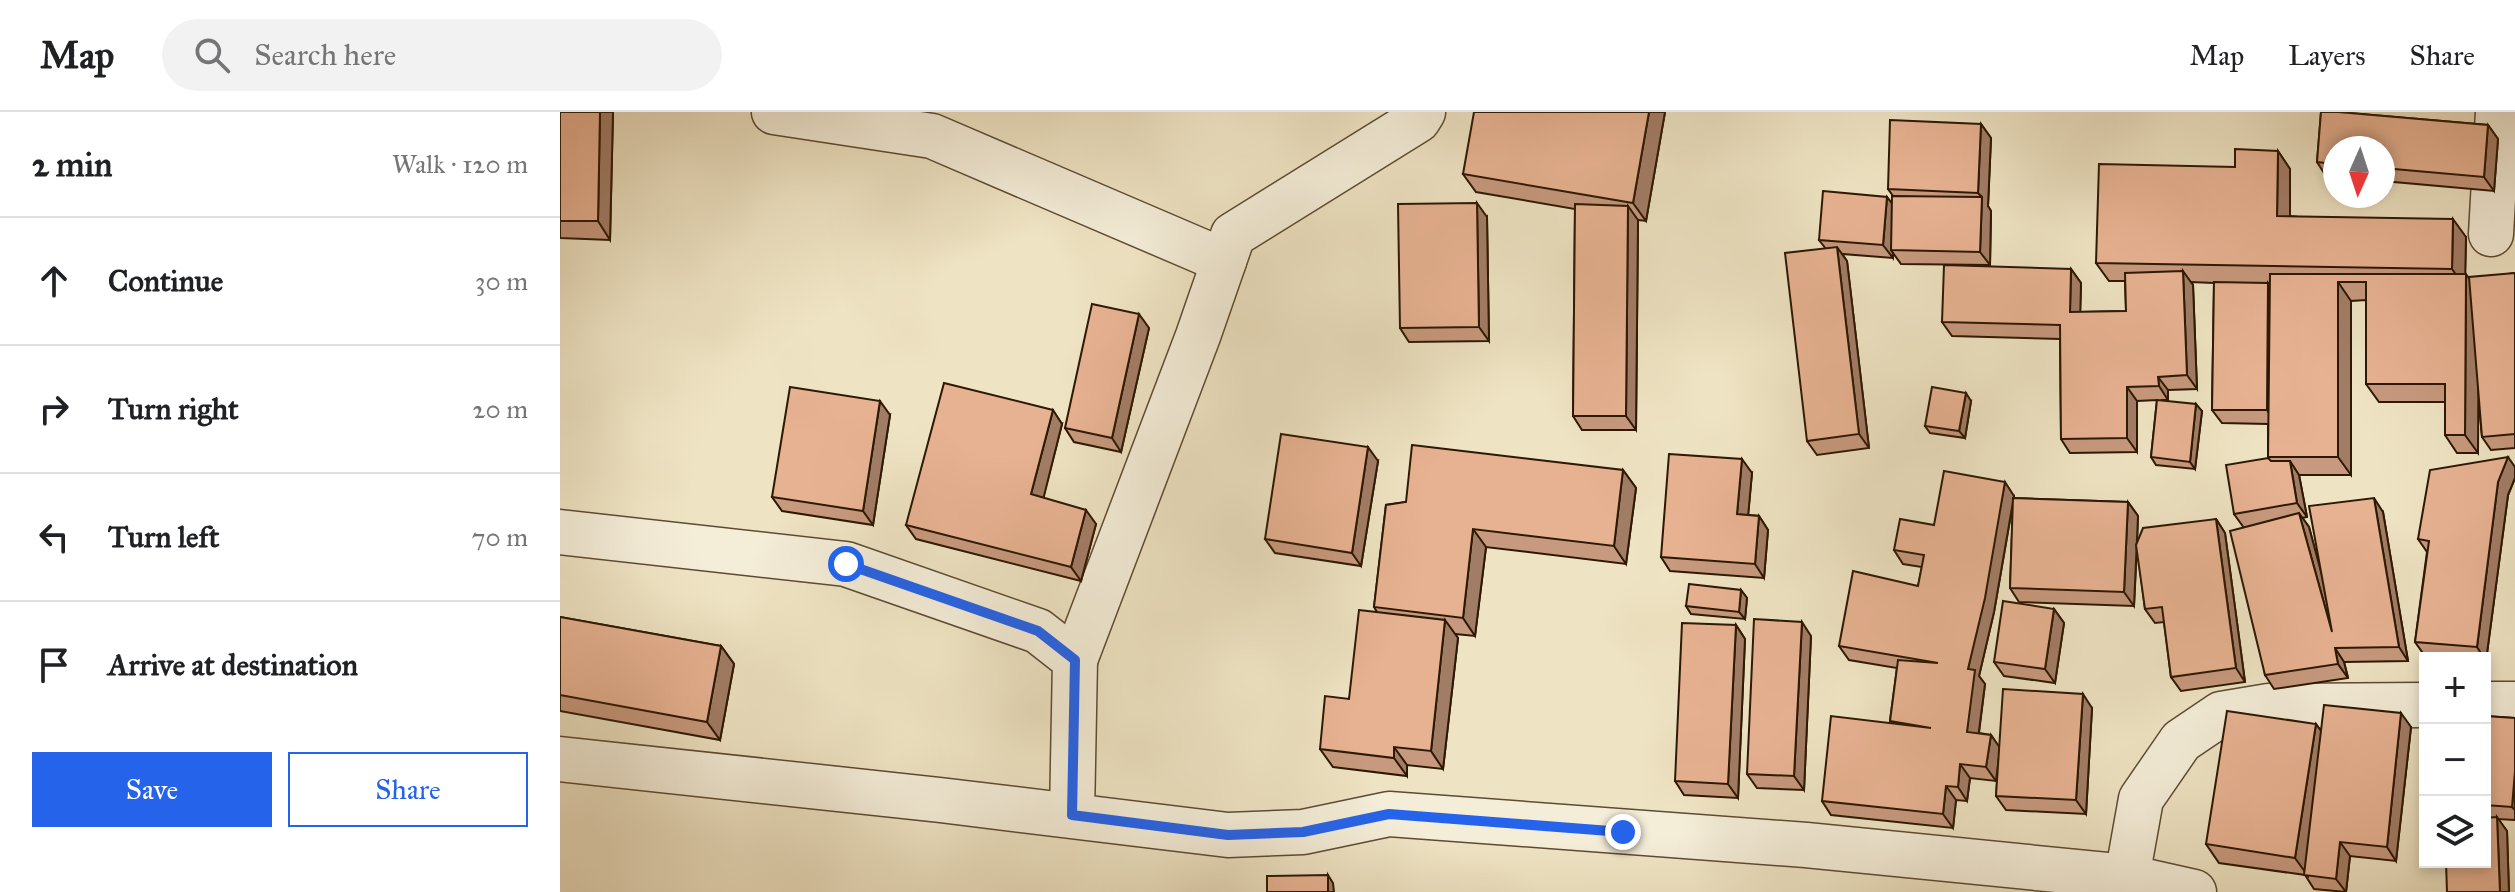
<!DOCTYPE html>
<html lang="en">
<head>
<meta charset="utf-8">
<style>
  body { margin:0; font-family:"IM FELL Great Primer",serif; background:#f2f2f2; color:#202124 }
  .controls { position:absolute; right:24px; bottom:24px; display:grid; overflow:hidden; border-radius:0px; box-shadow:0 4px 12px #0003 }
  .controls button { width:72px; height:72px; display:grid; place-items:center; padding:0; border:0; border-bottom:2px solid #e0e0e0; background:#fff; color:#202124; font:40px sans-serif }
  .compass { position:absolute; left:1763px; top:24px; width:72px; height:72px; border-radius:50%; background:#fff; box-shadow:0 4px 12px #0003; rotate:183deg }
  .stop { position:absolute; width:24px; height:24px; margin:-18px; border:6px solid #2563eb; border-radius:50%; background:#fff }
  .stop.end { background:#2563eb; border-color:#fff; box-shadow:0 2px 8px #0008 }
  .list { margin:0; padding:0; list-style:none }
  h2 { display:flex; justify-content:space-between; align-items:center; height:104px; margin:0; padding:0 32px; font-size:34px }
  h2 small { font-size:26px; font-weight:400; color:#757577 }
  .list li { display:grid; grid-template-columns:52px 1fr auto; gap:24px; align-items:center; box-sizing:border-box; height:128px; padding:0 32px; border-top:2px solid #e0e0e0 }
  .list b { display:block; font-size:30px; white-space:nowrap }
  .list em { font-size:26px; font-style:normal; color:#757577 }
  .actions { display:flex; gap:16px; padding:24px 32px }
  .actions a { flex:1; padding:18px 0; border:2px solid #2563eb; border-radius:0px; text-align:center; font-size:28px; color:#2563eb }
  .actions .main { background:#2563eb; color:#fff }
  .icon { flex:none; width:44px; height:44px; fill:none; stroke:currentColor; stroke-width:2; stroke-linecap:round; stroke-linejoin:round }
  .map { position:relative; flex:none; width:1955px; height:780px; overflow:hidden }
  header { display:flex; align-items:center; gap:48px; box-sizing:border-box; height:112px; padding:0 40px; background:#fff; border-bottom:2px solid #e0e0e0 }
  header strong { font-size:38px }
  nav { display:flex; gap:44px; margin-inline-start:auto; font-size:28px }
  .search { width:560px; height:72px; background:#f2f2f2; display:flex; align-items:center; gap:20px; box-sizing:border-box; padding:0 28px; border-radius:44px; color:#757577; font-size:30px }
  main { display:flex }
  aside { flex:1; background:#fff }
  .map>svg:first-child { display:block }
</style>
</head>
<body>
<header>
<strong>Map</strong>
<div class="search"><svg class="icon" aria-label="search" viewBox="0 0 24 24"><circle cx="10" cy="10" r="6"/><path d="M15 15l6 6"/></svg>Search here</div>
<nav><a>Map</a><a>Layers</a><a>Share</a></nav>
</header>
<main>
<aside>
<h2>2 min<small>Walk · 120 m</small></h2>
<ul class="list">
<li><svg class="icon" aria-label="ahead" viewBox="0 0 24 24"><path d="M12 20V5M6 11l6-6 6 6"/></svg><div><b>Continue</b></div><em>30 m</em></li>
<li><svg class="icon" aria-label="right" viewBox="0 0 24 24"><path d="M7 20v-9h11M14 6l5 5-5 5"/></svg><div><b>Turn right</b></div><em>20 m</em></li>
<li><svg class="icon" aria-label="left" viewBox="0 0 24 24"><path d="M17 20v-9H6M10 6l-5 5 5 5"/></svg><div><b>Turn left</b></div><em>70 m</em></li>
<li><svg class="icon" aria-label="arrive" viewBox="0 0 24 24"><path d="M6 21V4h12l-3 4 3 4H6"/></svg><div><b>Arrive at destination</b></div></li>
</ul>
<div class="actions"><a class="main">Save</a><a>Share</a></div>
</aside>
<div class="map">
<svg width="1955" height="780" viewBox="0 0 1955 780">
  <rect width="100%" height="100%" fill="#eee3c3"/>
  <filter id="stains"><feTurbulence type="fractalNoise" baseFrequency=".0025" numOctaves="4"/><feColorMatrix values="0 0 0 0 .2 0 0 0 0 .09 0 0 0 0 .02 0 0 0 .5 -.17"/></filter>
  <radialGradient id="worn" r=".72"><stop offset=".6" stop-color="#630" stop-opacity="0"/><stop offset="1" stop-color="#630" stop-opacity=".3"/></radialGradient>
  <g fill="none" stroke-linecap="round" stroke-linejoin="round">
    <defs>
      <g id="minor">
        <polyline points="214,0 372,24 664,149"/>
        <polyline points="1931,122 1938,0"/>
        <polyline points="0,420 286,452 478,519 515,548 512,703"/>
        <polyline points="515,548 638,224 673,123 858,8 863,0"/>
        <polyline points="1925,592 1955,592"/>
        <polyline points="0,647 380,688 668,723 743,720 829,702 1246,733 1567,765 1634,780"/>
        <polyline points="1567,765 1581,687 1621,629 1661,602 1709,594 1865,593"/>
      </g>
    </defs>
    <use href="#minor" stroke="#5d4b32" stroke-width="47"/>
    <use href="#minor" stroke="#f4edd8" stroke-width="44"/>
  </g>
  <g fill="#c7997e" stroke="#2d1802" stroke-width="2">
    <polygon points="0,0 53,0 50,128 0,126"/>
    <polygon points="1105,0 1086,109 1078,108 1076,318 1022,318 1013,304 1015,97 916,80 903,62"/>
    <polygon points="1761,0 1778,0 1928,13 1938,27 1934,79 1823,69 1823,36 1775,36 1775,65 1766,64 1757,50"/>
    <polygon points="1421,12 1431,26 1428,94 1431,99 1430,153 1341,152 1333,141 1333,146 1282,142 1287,149 1309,336 1257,343 1247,329 1266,137 1259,128 1327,85 1332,92 1333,84 1328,77"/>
    <polygon points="1718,39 1730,57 1730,104 1906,125 1905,162 1909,167 1955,161 1955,336 1931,338 1922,325 1918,283 1918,341 1897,341 1885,323 1885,290 1819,290 1806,272 1806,188 1791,189 1791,363 1739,363 1747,405 1742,406 1749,415 1760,458 1823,400 1848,549 1784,550 1788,566 1714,577 1705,563 1684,416 1674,402 1708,346 1708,312 1662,311 1652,298 1654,171 1631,170 1633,173 1637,277 1608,278 1608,288 1601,288 1642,299 1635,357 1596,353 1591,345 1597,288 1577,289 1577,340 1510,341 1501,327 1500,227 1392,224 1382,210 1511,157 1521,171 1520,200 1566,199 1565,169 1549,169 1536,151 1675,55"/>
    <polygon points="927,105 929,229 849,230 840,216"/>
    <polygon points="589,216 561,340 514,330 505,316"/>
    <polygon points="1411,289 1405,326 1370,321 1365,314"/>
    <polygon points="330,303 313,413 222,399 212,385"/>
    <polygon points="502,312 483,386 536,412 521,469 356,427 346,413"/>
    <polygon points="818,349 801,454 715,441 705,427"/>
    <polygon points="1955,355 1955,366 1948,383 1926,549 1925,549 1925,546 1891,546 1865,544 1855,530 1867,440 1858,427"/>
    <polygon points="1063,358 1076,376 1066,452 926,435 915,524 895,522 898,526 883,657 847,653 847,664 773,655 760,637 789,587 817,500 814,495 826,393"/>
    <polygon points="1192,361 1188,403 1199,404 1208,418 1204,466 1110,459 1101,445"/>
    <polygon points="1454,384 1454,386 1568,390 1578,404 1577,432 1656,407 1665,421 1685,570 1621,579 1611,565 1604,510 1595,511 1585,497 1577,435 1574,494 1459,490 1450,476 1453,391 1434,500 1419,564 1425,572 1419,621 1431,623 1439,635 1532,596 1526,702 1446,698 1436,684 1438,655 1436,669 1410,666 1407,689 1396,688 1393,716 1271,703 1262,689 1332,611 1330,609 1337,556 1289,548 1279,534 1358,474 1362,455 1343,452 1334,438 1374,413"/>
    <polygon points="1181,478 1187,486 1185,507 1131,502 1126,494"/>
    <polygon points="1494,497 1504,511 1495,571 1444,564 1434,550"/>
    <polygon points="0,505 161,534 174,552 160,628 0,599"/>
    <polygon points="1176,513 1185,527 1178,686 1124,683 1115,669"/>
    <polygon points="1251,524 1244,678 1197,676 1187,662"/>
    <polygon points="1925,604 1955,606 1955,708 1938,707 1947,719 1949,780 1887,780 1925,706"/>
    <polygon points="1756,612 1761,619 1851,615 1836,749 1790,744 1786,780 1754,777 1745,763 1659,751 1646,732"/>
  </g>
  <g fill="#a27d66" stroke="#2d1802" stroke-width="2">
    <polygon points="40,0 53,0 50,128 38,109"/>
    <polygon points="1089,0 1105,0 1086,109 1073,91"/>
    <polygon points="1421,12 1431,26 1428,94 1431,99 1430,153 1420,140 1422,85 1418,81"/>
    <polygon points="1928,13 1938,27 1934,79 1924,65"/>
    <polygon points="1718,39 1730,57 1730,122 1717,104"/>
    <polygon points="1327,85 1337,98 1331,138 1333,141 1333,146 1323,133"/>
    <polygon points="917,91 927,105 929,229 919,215"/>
    <polygon points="1068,94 1078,108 1076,318 1066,304"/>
    <polygon points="1893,107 1906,125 1905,175 1892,157"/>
    <polygon points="1277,135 1287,149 1309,336 1299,322"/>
    <polygon points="1511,157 1521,171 1520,213 1510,200"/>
    <polygon points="1623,159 1633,173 1637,277 1627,263"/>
    <polygon points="1906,162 1919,181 1918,341 1905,323"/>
    <polygon points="1778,170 1791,189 1791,363 1778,345"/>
    <polygon points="1708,171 1718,185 1716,312 1707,298"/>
    <polygon points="579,202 589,216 561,340 552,326"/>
    <polygon points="1598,265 1608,278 1608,288 1599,274"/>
    <polygon points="1567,275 1577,289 1577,340 1567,326"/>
    <polygon points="1406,281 1411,289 1405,326 1399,319"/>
    <polygon points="320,289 330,303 313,413 303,399"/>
    <polygon points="1636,292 1642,299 1635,357 1630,350"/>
    <polygon points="493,298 502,312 481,396 471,382"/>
    <polygon points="808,335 818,349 801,454 792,441"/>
    <polygon points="1948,345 1955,355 1955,366 1948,383 1926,549 1917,535 1938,370"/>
    <polygon points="1182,347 1192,361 1187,416 1177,402"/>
    <polygon points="1730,349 1739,363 1747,405 1737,391"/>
    <polygon points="1063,358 1076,376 1066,452 1054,434"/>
    <polygon points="1445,370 1454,384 1434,500 1419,564 1425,572 1417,634 1407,620 1408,557"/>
    <polygon points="1814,386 1823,400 1848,549 1839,535"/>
    <polygon points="1568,390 1578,404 1574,494 1564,480"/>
    <polygon points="526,398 536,412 521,469 511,455"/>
    <polygon points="1739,401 1749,415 1781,534 1772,520"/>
    <polygon points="1199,404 1208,418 1204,466 1195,452"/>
    <polygon points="1656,407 1665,421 1685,570 1676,556"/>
    <polygon points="913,417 926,435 915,524 903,506"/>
    <polygon points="1181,478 1187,486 1185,507 1179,500"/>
    <polygon points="1494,497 1504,511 1495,571 1485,557"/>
    <polygon points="885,508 898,526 883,657 871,639"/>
    <polygon points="1242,510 1251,524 1244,678 1234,664"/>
    <polygon points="1176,513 1185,527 1178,686 1168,672"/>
    <polygon points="161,534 174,552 160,628 147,610"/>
    <polygon points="1775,536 1784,550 1788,566 1778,552"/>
    <polygon points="1523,582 1532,596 1526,702 1516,688"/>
    <polygon points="1841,601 1851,615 1836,749 1827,735"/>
    <polygon points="1756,612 1769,630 1748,764 1735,746"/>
    <polygon points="1431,623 1440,636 1436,669 1426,655"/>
    <polygon points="834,635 847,653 847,664 834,646"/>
    <polygon points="1400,652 1410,666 1407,689 1398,675"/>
    <polygon points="1955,659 1955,698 1952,695"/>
    <polygon points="1386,674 1396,688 1393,716 1383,702"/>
    <polygon points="1937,705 1947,719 1949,780 1940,780"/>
    <polygon points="1780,730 1790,744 1786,780 1776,767"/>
    <polygon points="768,763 773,771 774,780 768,780"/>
  </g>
  <g fill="#e7b292" stroke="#2d1802" stroke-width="2">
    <polygon points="0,0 40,0 38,109 0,109"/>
    <polygon points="914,0 1089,0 1073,91 903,62"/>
    <polygon points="1761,0 1778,0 1928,13 1924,65 1823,56 1823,36 1775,36 1775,52 1757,50"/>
    <polygon points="1330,8 1421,12 1418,81 1328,77"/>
    <polygon points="1675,37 1718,39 1717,104 1893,107 1892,157 1536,151 1539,52 1675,55"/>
    <polygon points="1263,79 1327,85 1323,133 1259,128"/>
    <polygon points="1332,84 1422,85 1420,140 1331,138"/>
    <polygon points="917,91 919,215 840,216 838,92"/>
    <polygon points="1015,92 1068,94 1066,304 1013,304"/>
    <polygon points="1277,135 1299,322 1247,329 1225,141"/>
    <polygon points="1384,153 1511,157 1510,200 1566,199 1565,161 1623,159 1627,263 1598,265 1599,274 1567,275 1567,326 1501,327 1500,213 1382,210"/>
    <polygon points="1955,161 1955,322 1922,325 1909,165"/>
    <polygon points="1710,162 1906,162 1905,323 1885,323 1885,272 1806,272 1806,170 1778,170 1778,345 1708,345"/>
    <polygon points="1654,170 1708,171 1707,298 1652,298"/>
    <polygon points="532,192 579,202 552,326 505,316"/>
    <polygon points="384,271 493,298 471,382 526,398 511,455 346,413"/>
    <polygon points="230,275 320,289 303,399 212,385"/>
    <polygon points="1372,275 1406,281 1399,319 1365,314"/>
    <polygon points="1597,288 1636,292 1630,350 1591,345"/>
    <polygon points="721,322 808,335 792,441 705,427"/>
    <polygon points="852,333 1063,358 1054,434 913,417 903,506 814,495 826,393 846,390"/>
    <polygon points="1109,342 1182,347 1177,402 1199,404 1195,452 1101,445"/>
    <polygon points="1948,345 1938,370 1917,535 1855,530 1869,429 1858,427 1870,358"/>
    <polygon points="1708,346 1711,349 1730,349 1737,391 1674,402 1666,353"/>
    <polygon points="1384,359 1445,370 1425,486 1408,557 1415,558 1407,620 1431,623 1426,655 1400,652 1398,675 1386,674 1383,702 1262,689 1271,604 1371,616 1330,609 1338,548 1378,551 1279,534 1293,459 1358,474 1364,443 1334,438 1340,407 1374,413"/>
    <polygon points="1453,386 1568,390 1564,480 1450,476"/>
    <polygon points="1814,386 1839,535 1775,536 1778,552 1705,563 1670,419 1739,401 1772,520 1749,394"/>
    <polygon points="1656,407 1676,556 1611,565 1602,495 1585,497 1576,433 1583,416"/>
    <polygon points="1129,472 1181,478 1179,500 1126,494"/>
    <polygon points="1443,489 1494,497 1485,557 1434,550"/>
    <polygon points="799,498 885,508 871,639 834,635 834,646 760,637 765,584 789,587"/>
    <polygon points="0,505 161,534 147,610 0,583"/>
    <polygon points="1194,507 1242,510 1234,664 1187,662"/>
    <polygon points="1122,511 1176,513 1168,672 1115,669"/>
    <polygon points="1443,577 1523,582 1516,688 1436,684"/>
    <polygon points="1764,593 1841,601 1827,735 1780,730 1776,767 1744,763"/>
    <polygon points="1667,599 1756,612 1735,746 1646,732"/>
    <polygon points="1925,604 1955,606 1955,659 1952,695 1925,693"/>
    <polygon points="1937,705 1940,780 1887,780 1886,750 1925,750 1925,706"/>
    <polygon points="768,763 768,780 707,780 707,764"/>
  </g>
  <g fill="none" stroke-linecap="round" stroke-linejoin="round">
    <polyline stroke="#2563eb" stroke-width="10" points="286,452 478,519 515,548 512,703 668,723 743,720 829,702 1063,720"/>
  </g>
  <rect width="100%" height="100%" filter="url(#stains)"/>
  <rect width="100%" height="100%" fill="url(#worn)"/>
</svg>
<div class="controls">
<button>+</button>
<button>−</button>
<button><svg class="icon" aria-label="layers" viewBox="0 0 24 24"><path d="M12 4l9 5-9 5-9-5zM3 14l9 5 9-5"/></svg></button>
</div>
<svg class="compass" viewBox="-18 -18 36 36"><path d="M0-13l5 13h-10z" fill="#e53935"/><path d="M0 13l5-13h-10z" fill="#757577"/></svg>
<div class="stop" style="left:286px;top:452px"></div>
<div class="stop end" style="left:1063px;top:720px"></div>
</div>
</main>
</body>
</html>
